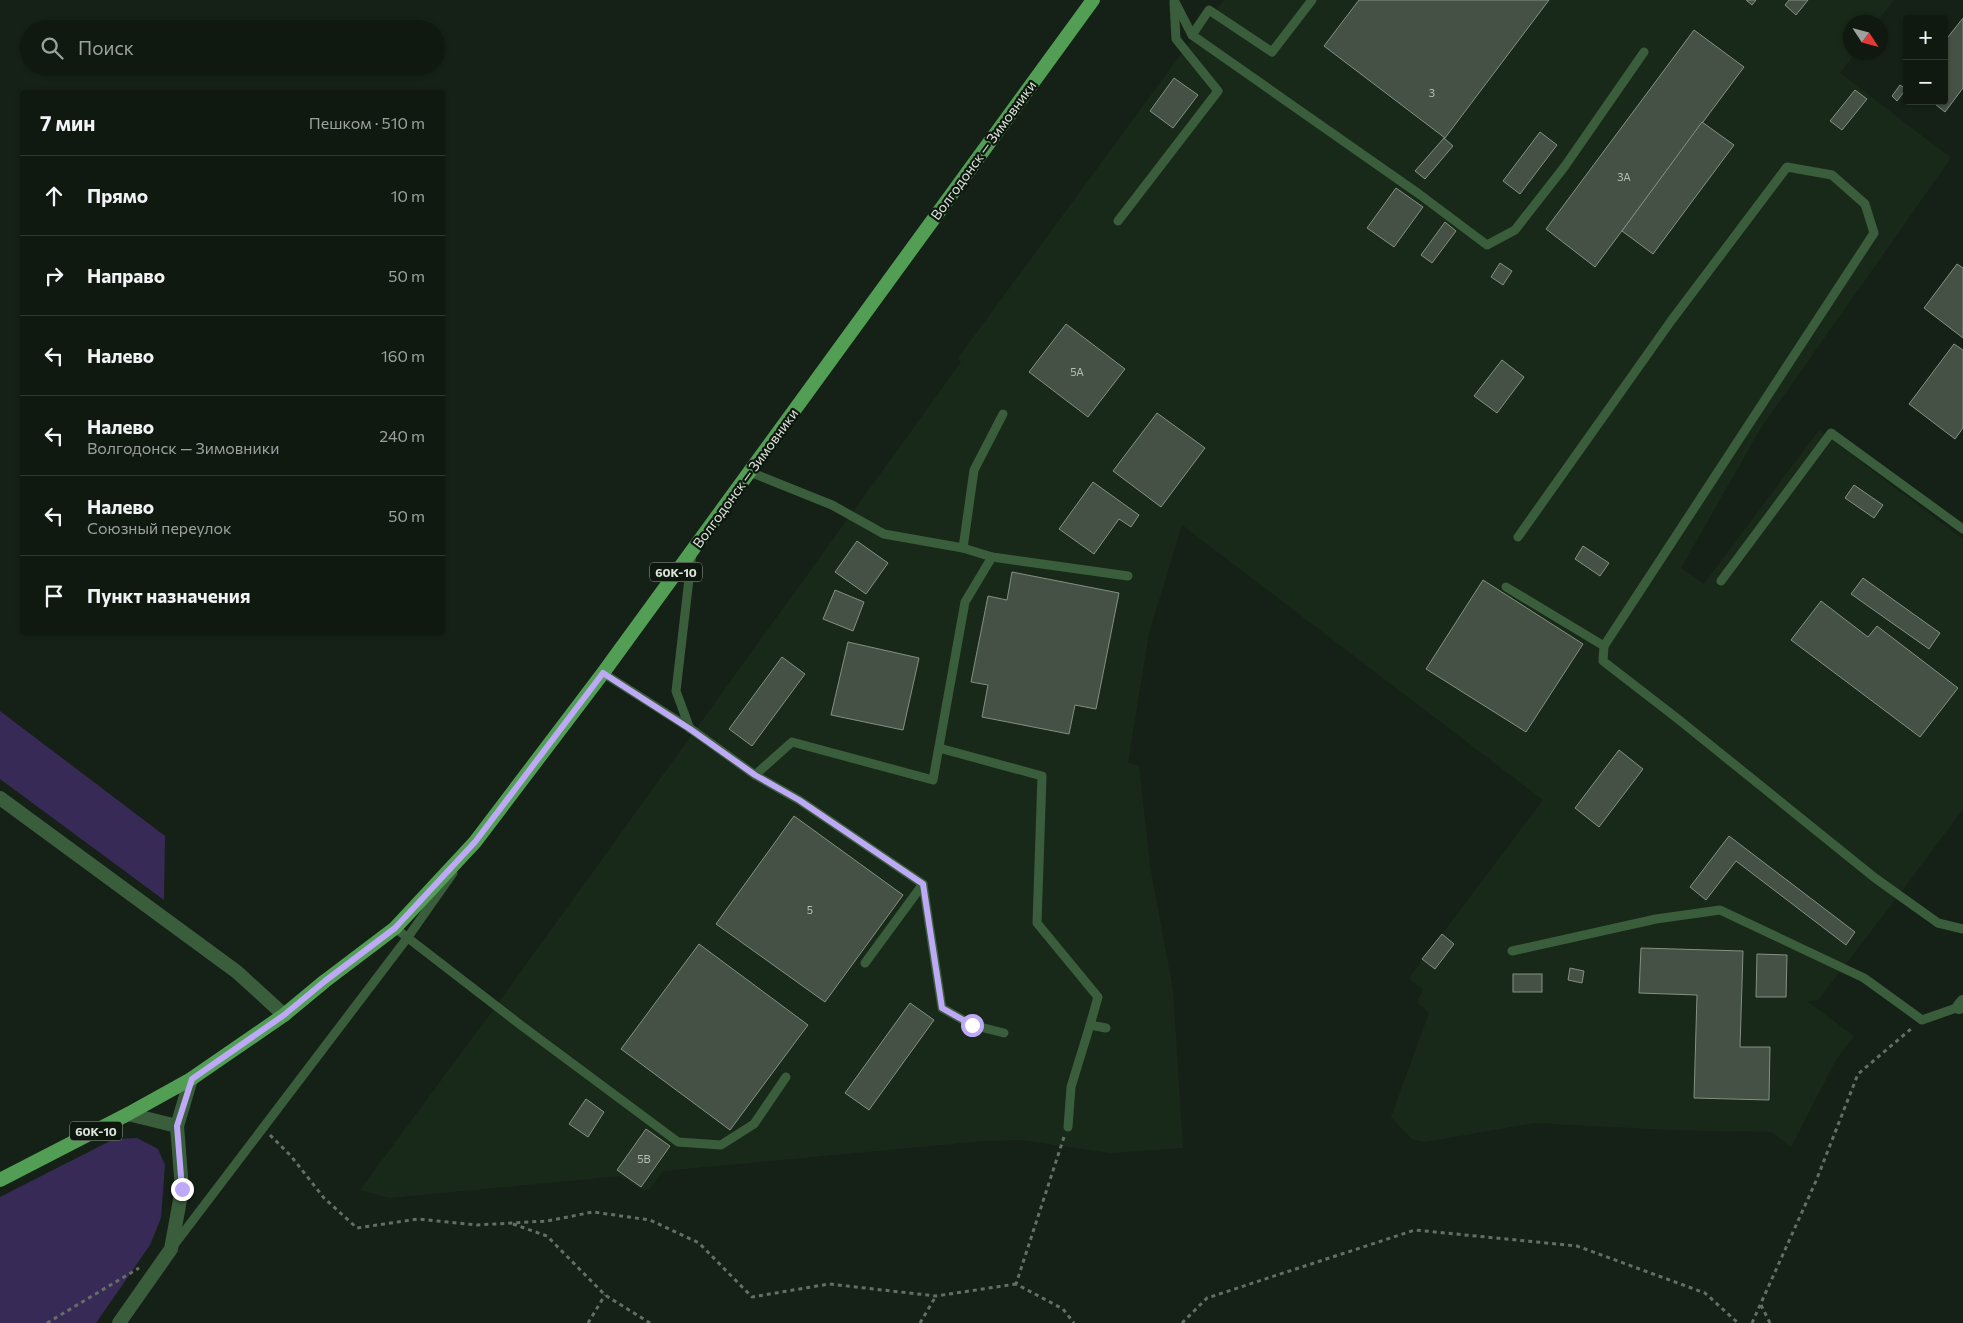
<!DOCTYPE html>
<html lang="ru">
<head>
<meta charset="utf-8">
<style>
  body { margin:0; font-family:Commissioner,sans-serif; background:#192219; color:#f1f3f6 }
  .controls { position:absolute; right:15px; top:15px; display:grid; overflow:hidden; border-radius:5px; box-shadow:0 1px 4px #0004 }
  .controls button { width:45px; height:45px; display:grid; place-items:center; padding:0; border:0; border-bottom:1px solid #303830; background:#101910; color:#f1f3f6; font:25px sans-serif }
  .compass { position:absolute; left:1843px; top:15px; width:45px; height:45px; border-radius:50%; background:#101910; box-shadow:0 1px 4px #0004; rotate:126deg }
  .stop { position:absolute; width:15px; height:15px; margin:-11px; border:4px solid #bda9f5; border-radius:50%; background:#fff }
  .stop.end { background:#bda9f5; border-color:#fff; box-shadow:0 1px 5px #0008 }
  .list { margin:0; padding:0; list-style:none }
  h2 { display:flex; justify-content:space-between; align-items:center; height:65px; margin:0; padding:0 20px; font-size:21px }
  h2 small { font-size:16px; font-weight:400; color:#9ca09f }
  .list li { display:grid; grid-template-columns:32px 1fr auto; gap:15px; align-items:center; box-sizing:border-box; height:80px; padding:0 20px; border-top:1px solid #303830 }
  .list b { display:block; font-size:19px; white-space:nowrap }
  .list p { margin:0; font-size:16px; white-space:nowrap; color:#9ca09f }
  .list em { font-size:16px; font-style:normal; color:#9ca09f }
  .icon { flex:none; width:28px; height:28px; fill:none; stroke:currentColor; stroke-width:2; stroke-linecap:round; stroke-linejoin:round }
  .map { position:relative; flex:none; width:1963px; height:1323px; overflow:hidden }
  .search { position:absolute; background:#101910; box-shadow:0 1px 4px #0004; left:20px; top:20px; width:425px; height:55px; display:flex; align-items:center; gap:12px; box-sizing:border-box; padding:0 18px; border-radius:28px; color:#9ca09f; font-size:19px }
  .panel { position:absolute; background:#101910; box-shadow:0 1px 4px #0004; left:20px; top:90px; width:425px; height:545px; border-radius:5px }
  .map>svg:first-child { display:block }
</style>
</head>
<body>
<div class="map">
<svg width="1963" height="1323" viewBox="0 0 1963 1323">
  <rect width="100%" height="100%" fill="#152116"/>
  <polygon fill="#192919" points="1224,0 1894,0 1877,22 1850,22 1850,52 1855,53 1840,73 1951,158 1761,428 1681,568 1704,584 1819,430 1963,539 1963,809 1899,895 1818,1000 1808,1002 1854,1036 1836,1060 1791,1147 1772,1132 1673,1130 1534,1123 1425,1142 1412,1139 1391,1117 1429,1013 1417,1002 1423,990 1409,978 1543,800 1182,525 1149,633 1128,763 1139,766 1150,866 1173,990 1183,1148 1110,1153 1021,1140 984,1141 663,1171 650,1189 643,1190 620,1176 389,1198 360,1190 496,1006 961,362 958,358 1184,50"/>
  <g fill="#382a57">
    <polygon points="0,711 165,836 164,900 0,779"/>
    <polygon points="137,1138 158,1149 165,1165 161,1218 150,1245 96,1323 0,1323 0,1197 114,1139"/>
  </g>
  <g fill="#445144" stroke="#839182">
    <polygon points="1359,0 1549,0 1445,138 1324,46"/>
    <polygon points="1746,0 1756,0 1752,5"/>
    <polygon points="1789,0 1808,0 1796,15 1785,5"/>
    <polygon points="1963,18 1963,88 1945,112 1931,101 1944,101 1944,42"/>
    <polygon points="1694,30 1744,67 1595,267 1546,229"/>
    <polygon points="1174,78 1198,95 1173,128 1150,111"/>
    <polygon points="1900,85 1906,89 1897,101 1892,96"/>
    <polygon points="1855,90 1867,99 1842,130 1830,121"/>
    <polygon points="1702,122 1734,145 1653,254 1622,231"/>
    <polygon points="1540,132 1557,145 1520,194 1503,181"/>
    <polygon points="1444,138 1453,146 1425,179 1415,171"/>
    <polygon points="1396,188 1423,207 1394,247 1367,228"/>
    <polygon points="1445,222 1456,231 1432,263 1421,255"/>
    <polygon points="1500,263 1512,271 1503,285 1491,277"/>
    <polygon points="1957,264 1963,268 1963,338 1924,308"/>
    <polygon points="1066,324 1125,369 1088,417 1029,372"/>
    <polygon points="1954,344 1963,350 1963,428 1955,439 1909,404"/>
    <polygon points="1502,360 1524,377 1497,413 1474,396"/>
    <polygon points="1157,413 1205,448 1161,507 1113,471"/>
    <polygon points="1093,482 1139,515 1131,527 1119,519 1094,554 1059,529"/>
    <polygon points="1854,485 1883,505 1874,518 1845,498"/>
    <polygon points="857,541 888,563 866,594 835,572"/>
    <polygon points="1583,546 1609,563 1600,576 1575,559"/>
    <polygon points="1012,572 1119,593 1096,709 1075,705 1069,734 982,717 988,685 971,682 988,596 1007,600"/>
    <polygon points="1863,578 1940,633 1929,649 1851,594"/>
    <polygon points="1483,580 1583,644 1526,732 1426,669"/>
    <polygon points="835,590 864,602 853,631 823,619"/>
    <polygon points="1821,601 1868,637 1877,626 1958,688 1920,737 1791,640"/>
    <polygon points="848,642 919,658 903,730 831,715"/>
    <polygon points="782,657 805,674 752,746 729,729"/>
    <polygon points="1619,750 1643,769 1599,827 1575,808"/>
    <polygon points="794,816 903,895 825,1002 716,924"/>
    <polygon points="1729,836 1855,932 1846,945 1736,861 1706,900 1690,887"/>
    <polygon points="1442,934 1454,944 1435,969 1422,959"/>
    <polygon points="699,944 808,1025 730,1130 621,1049"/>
    <polygon points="1641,948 1743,951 1740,1047 1770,1047 1769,1100 1694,1098 1697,995 1639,993"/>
    <polygon points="1757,954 1787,955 1786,997 1756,997"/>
    <polygon points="1570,968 1584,971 1582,983 1568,980"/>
    <rect x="1513" y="974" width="29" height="18"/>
    <polygon points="910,1003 934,1020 869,1110 845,1093"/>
    <polygon points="586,1099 604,1112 588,1137 569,1124"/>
    <polygon points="646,1129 670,1146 641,1187 617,1170"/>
  </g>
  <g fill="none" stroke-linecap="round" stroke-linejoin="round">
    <g stroke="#646e64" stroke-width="3" stroke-dasharray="4 4" stroke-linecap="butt">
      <polyline points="270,1135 291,1156 324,1198 357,1228 418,1219 477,1225 547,1221 593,1212 650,1220 699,1243 752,1297 829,1284 936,1296 1016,1284"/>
      <polyline points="1064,1137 1016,1284 1063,1309 1074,1323"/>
      <polyline points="513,1224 547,1236 605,1295 650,1323"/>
      <polyline points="1761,1305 1770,1323"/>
      <polyline points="47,1323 139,1268"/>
      <polyline points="588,1323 605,1295"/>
      <polyline points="920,1323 936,1296"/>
      <polyline points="1182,1323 1207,1298 1415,1230 1577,1246 1705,1293 1738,1323"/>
      <polyline points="1752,1323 1816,1181 1858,1074 1912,1028"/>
    </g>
    <g stroke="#3a5e3b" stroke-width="9">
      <polyline points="1174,0 1192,35 1419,194 1487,245 1515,230 1565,166 1644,52"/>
      <polyline points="1192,35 1209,10 1272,52 1312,0"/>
      <polyline points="1118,221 1218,91 1176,39 1174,3"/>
      <polyline points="1003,414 974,470 963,548 992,557 1128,576"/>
      <polyline points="750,472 832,505 884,534 963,548"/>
      <polyline points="1518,537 1671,321 1787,167 1832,175 1865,204 1874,233 1604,646"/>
      <polyline points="1721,581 1831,433 1963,529"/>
      <polyline points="1506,587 1604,646 1603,661 1678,719 1875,878 1938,923 1963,929"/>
      <polyline points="603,673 691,729 755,775 799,800 923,884 865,963"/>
      <polyline points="690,729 676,691 692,553"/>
      <polyline points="939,748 1042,776 1037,923 1098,997 1090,1025"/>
      <polyline points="755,775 792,742 933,780 965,602 992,557"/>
      <polyline points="923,884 942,1008 972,1025 1004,1033"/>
      <polyline points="395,928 522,1026 678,1142 721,1145 754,1124 786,1077"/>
      <polyline points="1512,951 1656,919 1720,910 1864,978 1922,1020 1959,1007"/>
      <polyline points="1068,1127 1071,1087 1090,1025 1106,1028"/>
      <polyline points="174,1245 408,937 453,873"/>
    </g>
    <g stroke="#3a5e3b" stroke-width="14">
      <polyline points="0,798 237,972 284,1015"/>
      <polyline points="1959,1007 1963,1002"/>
    </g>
    <g stroke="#3a5e3b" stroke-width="14">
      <polyline points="128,1114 177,1126"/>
      <polyline points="119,1323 171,1249 182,1189 177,1126 191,1079"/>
    </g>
    <polyline stroke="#519e54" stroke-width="14" points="0,1180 128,1114 191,1079 284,1015 325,981 395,928 475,842 603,673 1093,0"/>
  </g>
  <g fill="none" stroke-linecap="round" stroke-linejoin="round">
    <polyline stroke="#bda9f5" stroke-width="6" points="182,1189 177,1126 192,1079 284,1015 325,981 395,928 475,842 603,673 690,729 755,775 799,800 923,884 942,1008 972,1025"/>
  </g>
  <g text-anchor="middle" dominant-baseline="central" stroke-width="4.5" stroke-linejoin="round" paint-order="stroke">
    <g font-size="11" fill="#b6bfb6">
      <text x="1432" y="92">3</text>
      <text x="1624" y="176">3А</text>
      <text x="1077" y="371">5А</text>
      <text x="810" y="909">5</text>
      <text x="644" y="1158">5В</text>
    </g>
    <g fill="#0d170d" stroke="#9ea69e" stroke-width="1">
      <rect x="650" y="562.5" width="52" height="19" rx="4"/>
      <rect x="70" y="1121.5" width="52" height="19" rx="4"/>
    </g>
    <g font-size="12" font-weight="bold" fill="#dce4dc">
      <text x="676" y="572">60К-10</text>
      <text x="96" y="1131">60К-10</text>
    </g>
    <g font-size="14" fill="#dce4dc" stroke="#0d170d">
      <text transform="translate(983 150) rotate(-54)">Волгодонск — Зимовники</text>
      <text transform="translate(745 478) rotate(-54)">Волгодонск — Зимовники</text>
    </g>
  </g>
</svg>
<div class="controls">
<button>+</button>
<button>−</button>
</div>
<svg class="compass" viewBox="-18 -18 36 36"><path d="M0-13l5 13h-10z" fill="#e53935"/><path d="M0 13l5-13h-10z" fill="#9ca09f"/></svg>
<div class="stop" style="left:972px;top:1025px"></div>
<div class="stop end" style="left:182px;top:1189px"></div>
<div class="search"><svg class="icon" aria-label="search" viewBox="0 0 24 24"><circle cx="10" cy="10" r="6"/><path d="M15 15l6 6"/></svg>Поиск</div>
<section class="panel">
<h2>7 мин<small>Пешком · 510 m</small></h2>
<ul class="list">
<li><svg class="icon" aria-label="ahead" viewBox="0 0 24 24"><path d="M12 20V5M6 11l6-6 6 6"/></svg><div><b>Прямо</b></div><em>10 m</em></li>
<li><svg class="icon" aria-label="right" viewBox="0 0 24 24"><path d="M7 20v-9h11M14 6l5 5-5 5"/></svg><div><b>Направо</b></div><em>50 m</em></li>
<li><svg class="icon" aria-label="left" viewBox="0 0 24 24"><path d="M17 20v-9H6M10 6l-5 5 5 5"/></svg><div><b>Налево</b></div><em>160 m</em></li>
<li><svg class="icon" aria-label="left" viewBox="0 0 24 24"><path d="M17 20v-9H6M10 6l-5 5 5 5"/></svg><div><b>Налево</b><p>Волгодонск — Зимовники</p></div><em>240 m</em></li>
<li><svg class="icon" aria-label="left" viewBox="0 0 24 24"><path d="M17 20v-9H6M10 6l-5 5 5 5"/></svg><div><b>Налево</b><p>Союзный переулок</p></div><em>50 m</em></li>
<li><svg class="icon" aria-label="arrive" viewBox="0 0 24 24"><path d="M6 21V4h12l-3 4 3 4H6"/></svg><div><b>Пункт назначения</b></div></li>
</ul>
</section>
</div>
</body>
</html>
